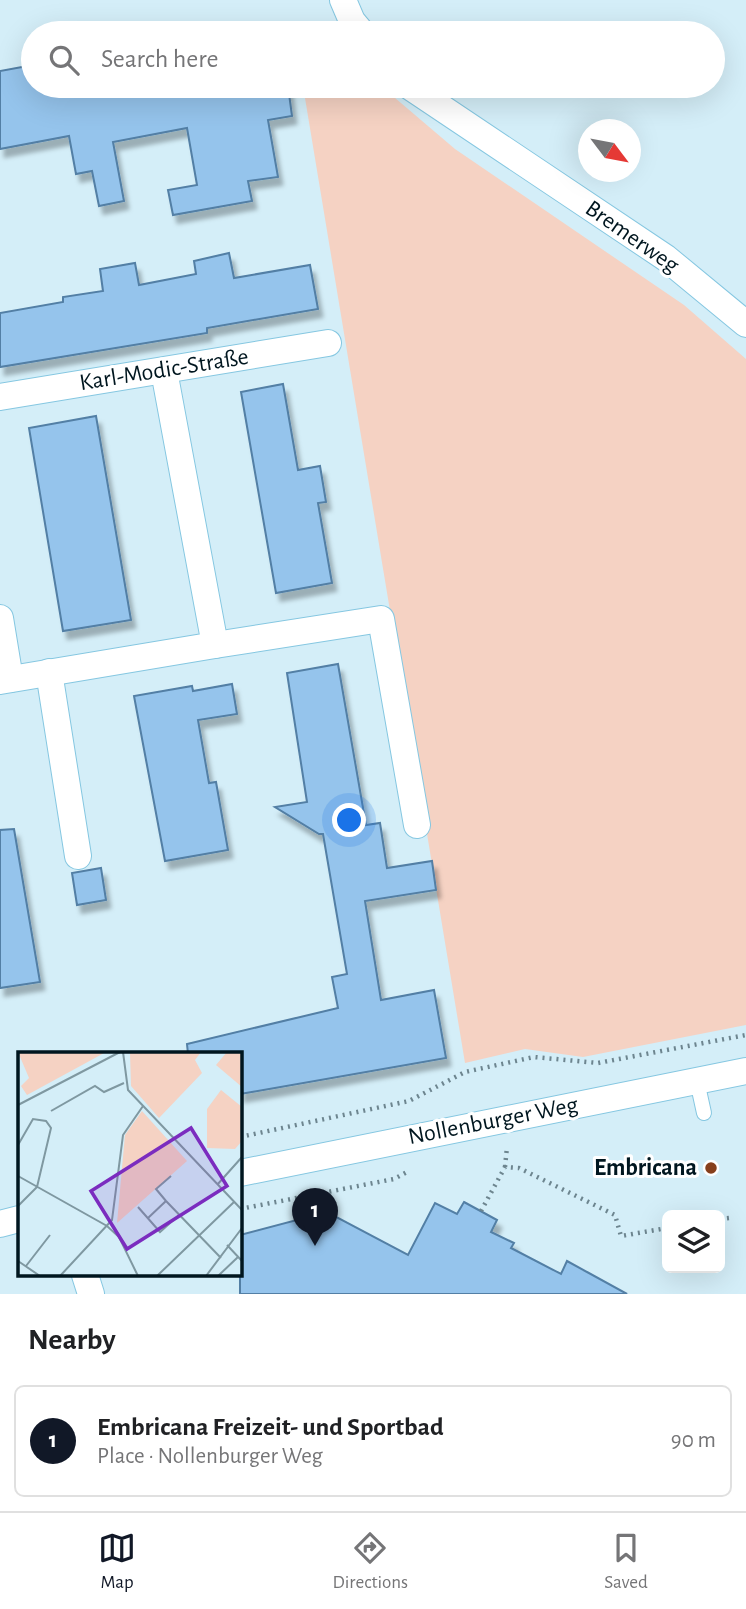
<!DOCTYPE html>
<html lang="en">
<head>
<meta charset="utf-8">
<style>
  body { margin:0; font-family:"Alegreya Sans",sans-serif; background:#f2f2f2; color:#202124 }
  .controls { position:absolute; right:21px; bottom:21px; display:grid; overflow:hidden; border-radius:10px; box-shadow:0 7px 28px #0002 }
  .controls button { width:63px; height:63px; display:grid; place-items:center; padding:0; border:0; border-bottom:2px solid #e0e0e0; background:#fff; color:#202124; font:35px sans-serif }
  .compass { position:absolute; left:578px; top:119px; width:63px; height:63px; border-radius:50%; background:#fff; box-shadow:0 7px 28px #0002; rotate:122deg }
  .you { position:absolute; left:350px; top:821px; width:24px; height:24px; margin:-18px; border:5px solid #fff; border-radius:50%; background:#1a73e8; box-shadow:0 0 0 10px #1a73e833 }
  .badge { display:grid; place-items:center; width:46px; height:46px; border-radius:50%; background:#111827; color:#fff; font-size:23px; font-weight:700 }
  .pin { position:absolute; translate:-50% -58px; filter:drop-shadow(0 2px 4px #0008) }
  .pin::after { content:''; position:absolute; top:37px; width:24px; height:21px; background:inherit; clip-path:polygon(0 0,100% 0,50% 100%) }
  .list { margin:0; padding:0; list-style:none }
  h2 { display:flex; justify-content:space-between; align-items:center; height:91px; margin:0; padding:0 28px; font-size:30px }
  h2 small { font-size:23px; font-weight:400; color:#757577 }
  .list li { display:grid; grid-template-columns:46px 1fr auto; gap:21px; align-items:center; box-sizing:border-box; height:112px; margin:0 14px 14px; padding:0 14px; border:2px solid #e0e0e0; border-radius:10px }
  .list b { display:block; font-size:26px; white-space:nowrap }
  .list p { margin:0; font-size:23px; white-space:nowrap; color:#757577 }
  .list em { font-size:23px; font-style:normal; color:#757577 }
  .icon { flex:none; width:38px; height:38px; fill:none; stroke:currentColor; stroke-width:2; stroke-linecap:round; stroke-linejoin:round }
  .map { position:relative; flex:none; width:746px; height:1294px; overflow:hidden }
  .search { position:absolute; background:#fff; box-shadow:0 7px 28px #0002; left:21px; right:21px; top:21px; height:77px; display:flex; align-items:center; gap:18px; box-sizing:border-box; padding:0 24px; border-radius:38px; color:#757577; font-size:26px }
  .sheet { height:217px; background:#fff }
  nav { display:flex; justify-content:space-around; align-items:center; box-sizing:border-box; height:98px; border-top:2px solid #e0e0e0; background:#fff; font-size:19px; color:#757577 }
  nav a { display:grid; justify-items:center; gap:4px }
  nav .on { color:#111827 }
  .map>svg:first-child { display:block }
</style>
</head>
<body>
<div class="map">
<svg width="746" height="1294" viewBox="0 0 746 1294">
  <defs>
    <filter id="shadow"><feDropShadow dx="4.5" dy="8" stdDeviation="2" flood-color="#0004"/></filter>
  </defs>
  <rect width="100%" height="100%" fill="#d4eef8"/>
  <polygon fill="#f5d2c3" points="303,86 381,86 455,149 684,305 746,359 746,1025 583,1057 525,1049 465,1063"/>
  <g fill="#95c4ec" stroke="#527fa5" stroke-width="2" filter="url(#shadow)">
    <polygon points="33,65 33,86 288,86 292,116 268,120 278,177 248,181 252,201 173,215 168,190 197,185 187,128 113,142 124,201 99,206 92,171 76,174 69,136 0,149 0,71"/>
    <polygon points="229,253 234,278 310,265 318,309 207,328 207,333 0,367 0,313 63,302 63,297 103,291 100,269 135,263 139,285 196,274 194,261"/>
    <polygon points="283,384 298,470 320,466 326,502 318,503 332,583 276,593 241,392"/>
    <polygon points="96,416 131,620 63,631 29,428"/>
    <polygon points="338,664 366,825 380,823 387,868 432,861 436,890 365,901 381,1000 434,990 446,1058 240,1094 240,1054 188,1054 187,1044 338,1008 332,977 347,974 323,834 319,834 275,807 307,802 287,673"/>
    <polygon points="232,684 237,714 198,720 209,783 216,782 228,850 165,861 134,696 192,686 193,691"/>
    <polygon points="14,829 40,982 0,988 0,830"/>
    <polygon points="101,868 106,900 77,905 72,873"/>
    <polygon points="464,1202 497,1220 491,1232 514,1243 511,1248 561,1274 567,1261 627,1294 240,1294 240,1235 327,1212 408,1255 435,1203 457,1214"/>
  </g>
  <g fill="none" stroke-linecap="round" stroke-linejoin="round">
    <defs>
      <polyline id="lane" points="697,1081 704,1113"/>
      <g id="street">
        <polyline points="343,0 352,21 362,33"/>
        <polyline points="409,86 666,258 746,324"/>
        <polyline points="0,397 328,343"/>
        <polyline points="0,618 10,679"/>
        <polyline points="215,645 381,619 417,825"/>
        <polyline points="49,672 78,856"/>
        <polyline points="0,681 215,645 164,371"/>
        <polyline points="240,1173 746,1071"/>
        <polyline points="0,1224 19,1219"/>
        <polyline points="85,1275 91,1294"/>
      </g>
    </defs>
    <use href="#lane" stroke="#85c7e1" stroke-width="16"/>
    <use href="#street" stroke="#85c7e1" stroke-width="28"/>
    <g stroke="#6d858f" stroke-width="4.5" stroke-dasharray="2 5" stroke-linecap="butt">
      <polyline points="240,1137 409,1101 465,1072 534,1057 598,1063 746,1035"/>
      <polyline points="505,1167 507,1147"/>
      <polyline points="240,1209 394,1179 409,1171"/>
      <polyline points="481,1211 505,1167 519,1168 615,1215 621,1236 667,1228"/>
      <polyline points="720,1219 729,1218"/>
    </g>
    <use href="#lane" stroke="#fff" stroke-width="14"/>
    <use href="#street" stroke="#fff" stroke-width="26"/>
  </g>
  <circle fill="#863f1c" stroke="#fff" stroke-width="2.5" cx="711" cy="1168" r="7"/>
  <g text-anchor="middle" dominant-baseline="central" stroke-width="6" stroke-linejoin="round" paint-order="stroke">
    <g font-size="24" fill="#00161f" stroke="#fff">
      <text transform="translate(632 237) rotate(35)">Bremerweg</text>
      <text transform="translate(164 370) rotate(-9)">Karl-Modic-Straße</text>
      <text transform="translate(493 1121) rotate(-11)">Nollenburger Weg</text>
    </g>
    <g font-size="24" font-weight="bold" fill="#00161f" stroke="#fff" text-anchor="end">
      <text x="697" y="1168">Embricana</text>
    </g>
  </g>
  <g transform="translate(18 1052)">
    <rect width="224" height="224" fill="#d4eef8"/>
    <path d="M0,0l62,1 26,-1 -79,43 -6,-9 8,-8zM209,0h15v35l-26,-22zM124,59l45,50 -70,62 8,-88z" fill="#f5d2c3"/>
    <path d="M183,0l-6,8 7,13 -43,45 -28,-32 -1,-33z" fill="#f5d2c3"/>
    <path d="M203,38l21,17v34l-7,8 -28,-1v-39z" fill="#f5d2c3"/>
    <path fill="none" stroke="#7f98a1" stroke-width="2" d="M105,0l5,38 114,120M0,53l102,-53M33,59l44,-25 9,6 20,-9M0,93l15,-26 13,2 5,7 -14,59 -19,19M0,124l89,50 12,11 19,39M199,133l25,-28M148,149l-10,-12 15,-13M120,155l22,25 19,-17M130,166l18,-17 55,57M209,193l15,16M0,209l22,15M8,214l24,-31M42,224l52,-56 11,-85 20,-29M139,224l77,-74M188,224l36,-48M200,224l20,-19"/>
    <path fill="#7b2cbf" fill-opacity="0.15" stroke="#7b2cbf" stroke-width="3.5" d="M173,76l36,58 -100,63 -36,-58z"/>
    <rect width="224" height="224" fill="none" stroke="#00161f" stroke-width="3.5"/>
  </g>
</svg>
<div class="controls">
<button><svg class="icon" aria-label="layers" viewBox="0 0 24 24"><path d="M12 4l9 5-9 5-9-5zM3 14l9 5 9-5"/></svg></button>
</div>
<svg class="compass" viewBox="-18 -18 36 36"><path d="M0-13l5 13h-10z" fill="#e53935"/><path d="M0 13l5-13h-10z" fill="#757577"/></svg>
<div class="you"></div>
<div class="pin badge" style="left:315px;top:1246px">1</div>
<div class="search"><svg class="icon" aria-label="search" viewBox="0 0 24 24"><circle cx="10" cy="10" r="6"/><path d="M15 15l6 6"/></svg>Search here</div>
</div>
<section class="sheet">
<h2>Nearby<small></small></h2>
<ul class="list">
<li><span class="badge">1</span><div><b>Embricana Freizeit- und Sportbad</b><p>Place · Nollenburger Weg</p></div><em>90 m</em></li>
</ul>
</section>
<nav>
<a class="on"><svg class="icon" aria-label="map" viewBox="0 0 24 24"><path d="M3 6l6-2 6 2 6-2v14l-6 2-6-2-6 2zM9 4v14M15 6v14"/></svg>Map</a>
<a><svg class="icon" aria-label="directions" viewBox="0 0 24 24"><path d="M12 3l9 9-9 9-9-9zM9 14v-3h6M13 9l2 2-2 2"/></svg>Directions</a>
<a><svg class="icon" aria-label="saved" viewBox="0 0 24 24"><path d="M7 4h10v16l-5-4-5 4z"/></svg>Saved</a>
</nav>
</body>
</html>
